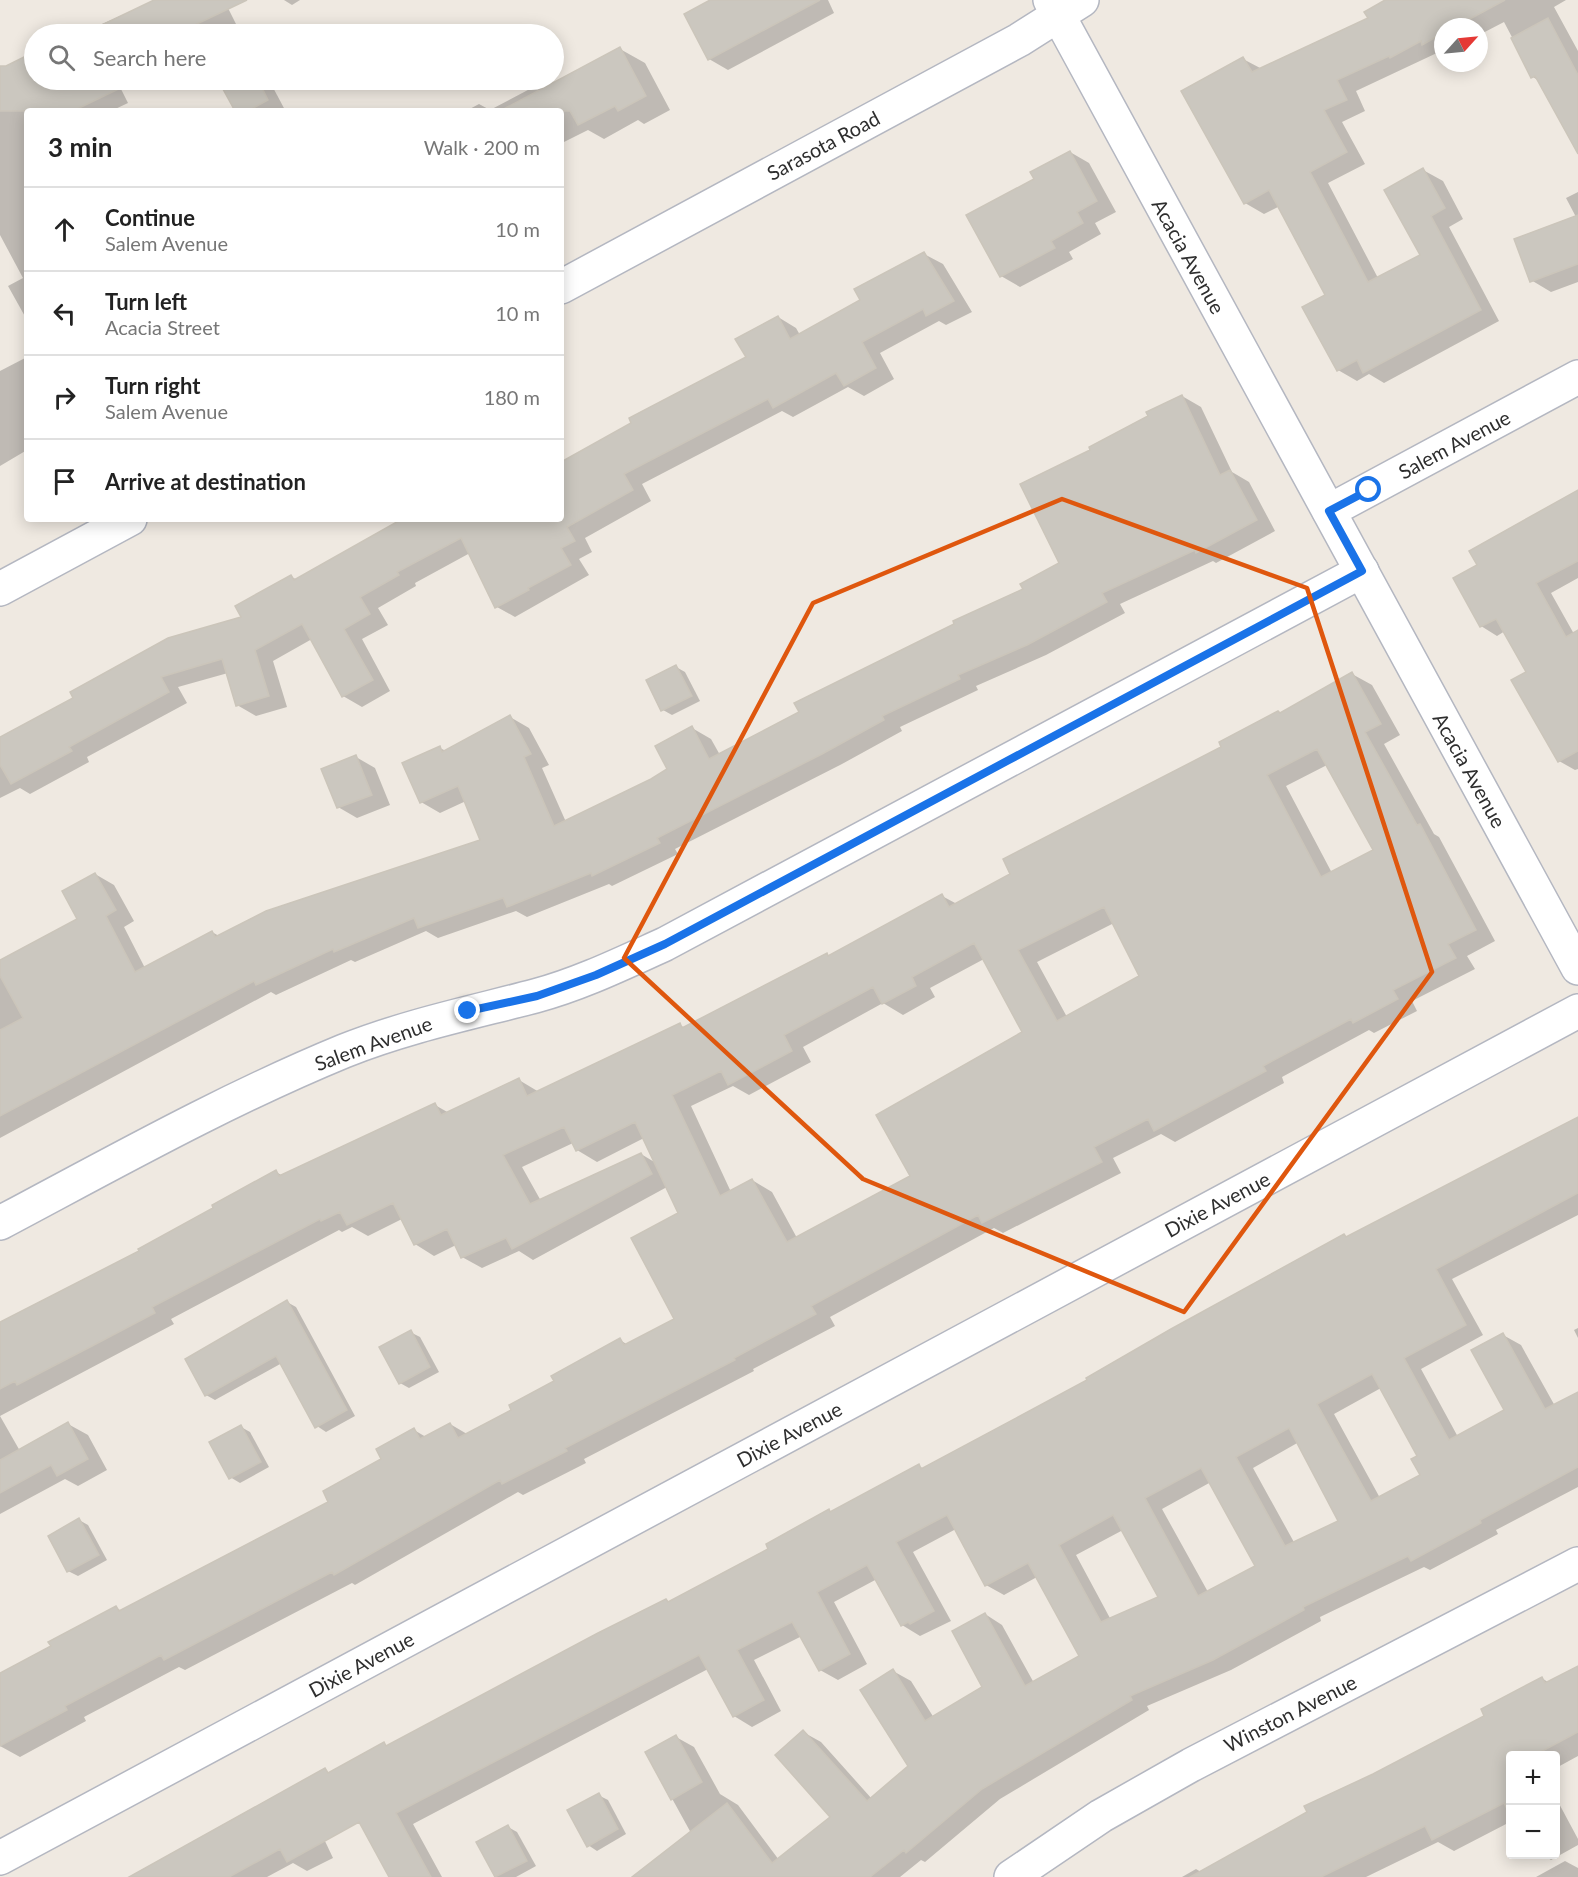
<!DOCTYPE html>
<html lang="en">
<head>
<meta charset="utf-8">
<style>
  body { margin:0; font-family:Lato,sans-serif; background:#f6f6f6; color:#222 }
  .controls { position:absolute; right:18px; bottom:18px; display:grid; overflow:hidden; border-radius:6px; box-shadow:0 3px 15px #0003 }
  .controls button { width:54px; height:54px; display:grid; place-items:center; padding:0; border:0; border-bottom:2px solid #e0e0e0; background:#fff; color:#222; font:30px sans-serif }
  .compass { position:absolute; left:1434px; top:18px; width:54px; height:54px; border-radius:50%; background:#fff; box-shadow:0 3px 15px #0003; rotate:63deg }
  .stop { position:absolute; width:18px; height:18px; margin:-14px; border:4px solid #1a73e8; border-radius:50%; background:#fff }
  .stop.end { background:#1a73e8; border-color:#fff; box-shadow:0 2px 6px #0008 }
  .list { margin:0; padding:0; list-style:none }
  h2 { display:flex; justify-content:space-between; align-items:center; height:78px; margin:0; padding:0 24px; font-size:26px }
  h2 small { font-size:20px; font-weight:400; color:#767676 }
  .list li { display:grid; grid-template-columns:39px 1fr auto; gap:18px; align-items:center; box-sizing:border-box; height:84px; padding:0 24px; border-top:2px solid #e0e0e0 }
  .list b { display:block; font-size:22px; white-space:nowrap }
  .list p { margin:0; font-size:20px; white-space:nowrap; color:#767676 }
  .list em { font-size:20px; font-style:normal; color:#767676 }
  .icon { flex:none; width:33px; height:33px; fill:none; stroke:currentColor; stroke-width:2; stroke-linecap:round; stroke-linejoin:round }
  .map { position:relative; flex:none; width:1578px; height:1877px; overflow:hidden }
  .search { position:absolute; background:#fff; box-shadow:0 3px 15px #0003; left:24px; top:24px; width:540px; height:66px; display:flex; align-items:center; gap:15px; box-sizing:border-box; padding:0 21px; border-radius:33px; color:#767676; font-size:22px }
  .panel { position:absolute; background:#fff; box-shadow:0 3px 15px #0003; left:24px; top:108px; width:540px; height:414px; border-radius:6px }
  .map>svg:first-child { display:block }
</style>
</head>
<body>
<div class="map">
<svg width="1578" height="1877" viewBox="0 0 1578 1877">
  <rect width="100%" height="100%" fill="#efe9e1"/>
  <g fill="#0003" fill-rule="evenodd">
    <polygon points="157,0 224,0 236,24 214,34 79,34"/>
    <polygon points="284,0 300,0 292,5"/>
    <polygon points="713,0 828,0 834,13 728,70 709,59"/>
    <polygon points="1388,0 1566,0 1554,7 1578,51 1578,151 1539,81 1533,77 1504,22 1479,35 1479,27 1443,27 1443,55 1439,52 1356,91 1365,111 1342,122 1365,164 1328,183 1378,278 1422,255 1423,170 1443,181 1463,219 1449,227 1499,321 1384,383 1369,374 1357,381 1338,370 1327,295 1280,206 1264,214 1245,203 1243,59 1262,69 1370,19"/>
    <polygon points="620,49 645,63 670,110 644,124 638,120 604,139 588,130 562,143 561,111 466,111 479,104 490,110 543,82 551,86"/>
    <polygon points="28,56 34,56 34,80 135,80 120,87 128,103 111,111 27,111 27,320 8,286 23,278 0,235 0,71"/>
    <polygon points="220,80 269,80 285,110 236,111"/>
    <polygon points="1070,152 1089,163 1116,212 1095,223 1101,234 1069,252 1073,259 1020,287 1001,276 1036,180"/>
    <polygon points="1578,192 1578,282 1551,292 1531,280 1576,217 1566,198"/>
    <polygon points="924,254 943,264 972,312 946,325 939,321 880,353 894,379 864,396 848,387 793,417 782,411 642,484 651,501 585,538 592,552 579,559 589,575 515,617 497,607 470,553 415,583 416,586 378,608 388,625 362,639 390,691 362,707 343,696 312,639 273,661 287,707 256,716 237,705 228,673 178,687 187,703 87,757 89,762 30,794 20,788 0,798 0,739 243,618 291,577 298,580 404,519 561,519 561,464 748,358 778,317 796,328 800,335 862,301"/>
    <polygon points="27,357 27,450 0,466 0,371"/>
    <polygon points="1182,396 1201,407 1232,472 1249,482 1275,531 1216,563 1213,561 1120,604 1125,613 1046,655 976,686 978,690 900,727 902,731 842,764 675,849 678,854 612,886 609,884 527,917 516,911 438,938 426,931 355,962 351,960 276,995 271,992 0,1138 0,962 79,919 95,874 114,885 134,921 124,927 145,968 212,932 219,936 482,841 466,801 440,813 421,802 440,748 446,751 510,717 529,728 549,765 542,768 566,822 652,781 669,769 692,728 711,739 720,755 1025,590 1061,563 1092,451"/>
    <polygon points="1578,494 1578,578 1551,593 1574,634 1578,632 1578,769 1575,770 1559,761 1528,673 1505,631 1497,636 1481,626 1479,565"/>
    <polygon points="676,667 685,672 700,701 672,715 663,710"/>
    <path d="M1352,674l20,11 28,50 -16,9 50,90 5,3 56,104 -28,15 8,13 -63,32 5,10 -43,22 -5,-3 -87,47 2,6 -109,59 -14,-8 -48,24 8,15 -118,60 -9,-5 -164,89 5,9 -82,43 1,2 -170,88 2,4 -63,32 -5,-3 -163,93 -3,-2 -167,87 -6,-3 -95,50 2,4 -66,36 -20,-11v-71l116,-67 6,3 209,-108 83,-73 12,7 24,-13 17,10 46,-23 107,-71 8,5 48,-25 4,-106 -13,-27 -134,73 -14,-9 -37,17 -20,-11 -6,-12 -22,11 -19,-12 -13,-25 -34,17 -16,-9 -10,5 -3,-2 -168,89 3,5 -174,92 20,35 48,-27 20,11 19,35 -29,16 -13,-7 -65,35v-190l141,-72 135,-80 7,4 152,-71 14,8 70,-33 20,12 141,-67 5,3 142,-73 3,1 112,-60 15,8 55,-29 211,-128zM1327,765l48,85 -43,23 -46,-87zM1114,923l27,54 -74,40 -30,-55zM984,959l40,73 -112,144 -115,62 -25,-46 -20,-12 -21,12 -40,-86 42,-20 16,9 62,-33 -8,-15 80,-44 20,12 32,-18 -5,-9zM644,1138l12,25 -15,-9 -100,47 -19,-34 51,-24 4,7 20,12z"/>
    <polygon points="356,757 375,768 390,805 357,818 338,807"/>
    <path d="M1578,1122v93l-126,64 31,56 -62,34 37,68 48,-27 -3,-75 18,10 34,61 23,-13v94l-82,43 2,4 -68,36 -6,-3 -104,50 1,4 -90,49 -84,36 2,4 -149,89 -75,63 -4,-2 -21,17h-265l56,-44 -44,-80 29,-16 18,10 26,47 18,11 41,55 53,-43 -29,-85 18,10 51,57 38,-33 -17,-95 18,10 23,37 50,-31 1,-73 17,11 32,58 47,-26 -44,-80 -33,18 -18,-10 -30,-56 -43,23 38,69 -31,15 -18,-11 -25,-46 -43,23 33,62 -29,16 -18,-10 -18,-34 -48,24 27,51 -29,16 -18,-11 -26,-47 -295,155 29,53h-51l-7,-133 4,2 278,-146 4,2 100,-53 59,-38 3,2 87,-47 5,3 165,-88 255,-146 4,3zM1381,1388l38,69 3,19 -42,22 -46,-84zM1299,1442l41,80 -45,22 -42,-76zM1211,1482l46,85 -49,25 -46,-83zM1123,1530l37,68 -49,22 -35,-65z"/>
    <polygon points="287,1302 296,1307 355,1416 326,1432 317,1426 282,1363 215,1400 206,1395"/>
    <polygon points="1578,1328 1578,1338 1574,1330"/>
    <polygon points="410,1332 420,1337 439,1372 409,1388 400,1383"/>
    <polygon points="241,1427 250,1432 269,1467 240,1483 230,1477"/>
    <polygon points="79,1520 88,1525 107,1560 78,1576 68,1571"/>
    <polygon points="1578,1667 1578,1756 1556,1768 1556,1756 1510,1756 1510,1822 1454,1851 1438,1842 1366,1877 1182,1877 1196,1869 1201,1872 1374,1775 1486,1716 1542,1678 1549,1683"/>
    <polygon points="598,1795 608,1800 626,1834 597,1851 588,1845"/>
    <polygon points="1556,1798 1578,1839 1578,1845 1551,1860 1542,1854 1556,1854"/>
    <polygon points="306,1801 333,1858 307,1871 293,1863 267,1877 131,1877"/>
    <polygon points="508,1827 517,1832 536,1866 516,1877 496,1877 478,1843"/>
    <polygon points="1565,1861 1578,1868 1578,1877 1536,1877"/>
  </g>
  <g fill="#cbc7bf" stroke="#cbc5ba" stroke-width="1.5" fill-rule="evenodd">
    <polygon points="154,0 247,0 176,34 83,34"/>
    <polygon points="710,0 820,0 708,60 684,14"/>
    <polygon points="1385,0 1505,0 1455,27 1443,27 1443,33 1422,45 1421,41 1390,58 1389,56 1337,80 1347,100 1324,110 1347,152 1310,172 1368,282 1420,255 1384,190 1423,168 1445,208 1431,216 1481,310 1363,373 1357,360 1337,371 1302,307 1325,295 1269,190 1244,204 1181,91 1243,57 1252,72 1368,18 1364,12"/>
    <polygon points="1548,18 1578,75 1578,154 1535,76 1531,78 1511,38"/>
    <polygon points="620,47 646,96 618,111 615,106 578,125 570,111 500,111"/>
    <polygon points="28,55 29,57 34,55 34,80 137,80 73,111 0,111 0,66 6,66"/>
    <polygon points="218,80 258,80 268,100 248,111 235,111"/>
    <polygon points="1070,151 1097,201 1077,212 1083,223 1051,241 1055,248 1000,277 966,215 1034,179 1030,172"/>
    <polygon points="1578,215 1578,264 1530,282 1514,239"/>
    <polygon points="924,252 954,301 926,316 923,309 862,342 876,368 844,386 836,373 773,408 768,399 624,474 633,490 567,527 575,541 561,548 571,565 528,588 529,590 495,608 461,538 397,572 399,575 360,597 370,614 344,629 373,680 342,697 302,624 255,650 269,696 236,706 222,659 161,677 169,692 69,747 72,751 11,784 0,765 0,737 73,698 70,692 168,638 241,617 235,606 291,575 294,580 402,519 561,519 561,462 631,423 629,418 746,357 735,339 778,316 790,339 860,300 854,289"/>
    <polygon points="1182,395 1220,475 1230,470 1257,520 1196,553 1195,550 1102,593 1107,602 1027,645 958,675 960,679 882,716 884,720 822,754 657,838 660,843 592,876 591,873 507,907 503,898 418,928 414,918 334,952 333,949 256,985 254,981 0,1116 0,1030 23,1018 0,976 0,960 77,919 62,891 95,873 116,910 106,916 135,972 212,931 215,937 266,911 480,840 458,786 420,803 402,763 440,746 442,752 510,715 531,754 524,757 554,826 651,779 667,769 655,746 692,726 709,759 799,712 794,703 954,624 953,621 1023,589 1020,584 1059,563 1020,484 1090,450 1089,447 1148,416 1146,412"/>
    <polygon points="1578,490 1578,561 1536,583 1566,637 1578,630 1578,751 1558,762 1511,680 1526,672 1496,619 1480,627 1453,578 1477,565 1469,551"/>
    <polygon points="676,665 692,696 661,711 646,680"/>
    <path d="M1352,672l29,52 -16,8 52,93 3,-1 56,106 -28,14 8,14 -63,32 5,9 -45,24 -2,-4 -88,47 3,5 -112,60 -6,-12 -54,28 8,15 -120,61 -4,-8 -167,91 5,8 -82,44 1,2 -170,88 2,3 -65,33 -2,-4 -166,95 -2,-3 -168,88 -3,-5 -96,51 2,4 -67,36v-73l51,-27 -3,-4 68,-36 3,5 209,-109 -5,-11 58,-32 -5,-10 38,-21 6,11 30,-16 8,15 53,-28 -2,-5 45,-24 -3,-5 69,-38 4,7 50,-26 -43,-81 47,-25 -43,-91 -59,29 -12,-24 -61,28 27,49 111,-51 11,21 -140,75 -6,-11 -45,20 -14,-29 -33,16 -21,-42 -46,22 -7,-13 -19,9 -1,-2 -168,88 3,6 -63,33 -75,39 -2,-4 -15,8v-67l139,-71 -1,-2 75,-41 -1,-3 64,-35 3,6 156,-73 6,12 78,-37 8,18 153,-73 2,5 145,-75 1,3 114,-62 7,13 61,-33 -7,-15 218,-112 -2,-5 59,-31 2,2zM1317,749l56,101 -52,27 -54,-102zM1104,907l35,69 -82,45 -39,-71zM974,943l48,89 -146,83 34,61 -123,66 -35,-63 -32,17 -48,-101 49,-24 7,14 64,-34 -8,-16 89,-48 9,17 34,-18 -4,-9z"/>
    <polygon points="356,755 372,795 337,808 321,769"/>
    <path d="M1578,1117v76l-142,76 30,56 -62,33 45,82 55,-30 -33,-60 32,-17 42,76 33,-17v75l-98,53 1,3 -70,38 -3,-5 -105,51 1,3 -91,50 -83,36 2,4 -150,89 -76,64 -2,-3 -34,27h-238l95,-74 45,60 58,-46 -55,-62 28,-25 64,71 41,-35 -48,-76 33,-21 32,52 57,-34 -30,-56 33,-18 40,73 54,-30 -51,-93 -43,23 -38,-71 -51,27 38,69 -24,13 -2,-2 -7,4 -34,-61 -50,27 33,62 -31,17 -27,-49 -55,28 27,50 -31,17 -34,-62 -303,158 35,64h-42l-30,-55 -72,40 -7,-13 -51,28h-100l196,-109 3,5 56,-31 2,4 212,-113 68,-34 2,3 100,-53 -2,-5 63,-35 1,3 89,-48 2,5 166,-89 -1,-2 85,-49 173,-95 2,3zM1372,1374l45,82 -6,3 9,16 -49,26 -54,-97zM1289,1428l49,93 -53,25 -49,-89zM1201,1468l54,98 -57,30 -53,-98zM1113,1515l45,82 -57,25 -42,-77z"/>
    <polygon points="287,1300 347,1410 315,1428 276,1356 205,1396 185,1359"/>
    <polygon points="411,1330 430,1367 399,1384 379,1347"/>
    <polygon points="68,1422 88,1459 57,1476 51,1465 0,1493 0,1460"/>
    <polygon points="241,1425 261,1462 229,1479 209,1442"/>
    <polygon points="79,1518 99,1555 67,1572 48,1536"/>
    <polygon points="1578,1666 1578,1732 1535,1755 1510,1755 1510,1815 1504,1803 1432,1840 1425,1826 1321,1877 1190,1877 1307,1812 1304,1806 1373,1774 1484,1716 1481,1709 1542,1677 1545,1683"/>
    <polygon points="676,1735 702,1782 671,1800 645,1752"/>
    <polygon points="599,1793 618,1829 587,1847 567,1810"/>
    <polygon points="508,1825 527,1861 495,1877 476,1842"/>
  </g>
  <g fill="none" stroke-linecap="round" stroke-linejoin="round">
    <defs>
      <g id="minor">
        <polyline points="1050,0 1578,968"/>
        <polyline points="561,287 1019,40 1082,0"/>
        <polyline points="1329,511 1578,377"/>
        <polyline points="0,589 130,519"/>
        <path d="M0,1223c113,-60 225,-123 344,-172 63,-25 126,-38 191,-55 45,-12 88,-33 130,-52l697,-373"/>
        <polyline points="0,1858 1578,1011"/>
        <polyline points="1011,1877 1101,1816 1191,1765 1578,1564"/>
      </g>
    </defs>
    <use href="#minor" stroke="#b4b7c1" stroke-width="36"/>
    <use href="#minor" stroke="#fff" stroke-width="33"/>
  </g>
  <g fill="none" stroke-linecap="round" stroke-linejoin="round">
    <polyline stroke="#1a73e8" stroke-width="8" points="468,1011 537,996 596,975 665,944 1362,571 1329,511 1369,490"/>
  </g>
  <path fill="none" stroke="#df570e" stroke-width="4.5" stroke-linejoin="round" d="M1062,499l245,89 125,384 -248,340 -321,-133 -239,-221 189,-355z"/>
  <g text-anchor="middle" dominant-baseline="central" stroke-width="4.5" stroke-linejoin="round" paint-order="stroke">
    <g font-size="20" fill="#2e2e2e" stroke="#fff">
      <text transform="translate(823 145) rotate(-28)">Sarasota Road</text>
      <text transform="translate(1189 256) rotate(61)">Acacia Avenue</text>
      <text transform="translate(1454 444) rotate(-28)">Salem Avenue</text>
      <text transform="translate(1470 770) rotate(61)">Acacia Avenue</text>
      <text transform="translate(373 1043) rotate(-20)">Salem Avenue</text>
      <text transform="translate(1217 1204) rotate(-28)">Dixie Avenue</text>
      <text transform="translate(789 1434) rotate(-28)">Dixie Avenue</text>
      <text transform="translate(361 1664) rotate(-28)">Dixie Avenue</text>
      <text transform="translate(1290 1713) rotate(-27)">Winston Avenue</text>
    </g>
  </g>
</svg>
<div class="controls">
<button>+</button>
<button>−</button>
</div>
<svg class="compass" viewBox="-18 -18 36 36"><path d="M0-13l5 13h-10z" fill="#e53935"/><path d="M0 13l5-13h-10z" fill="#767676"/></svg>
<div class="stop" style="left:1369px;top:490px"></div>
<div class="stop end" style="left:468px;top:1011px"></div>
<div class="search"><svg class="icon" aria-label="search" viewBox="0 0 24 24"><circle cx="10" cy="10" r="6"/><path d="M15 15l6 6"/></svg>Search here</div>
<section class="panel">
<h2>3 min<small>Walk · 200 m</small></h2>
<ul class="list">
<li><svg class="icon" aria-label="ahead" viewBox="0 0 24 24"><path d="M12 20V5M6 11l6-6 6 6"/></svg><div><b>Continue</b><p>Salem Avenue</p></div><em>10 m</em></li>
<li><svg class="icon" aria-label="left" viewBox="0 0 24 24"><path d="M17 20v-9H6M10 6l-5 5 5 5"/></svg><div><b>Turn left</b><p>Acacia Street</p></div><em>10 m</em></li>
<li><svg class="icon" aria-label="right" viewBox="0 0 24 24"><path d="M7 20v-9h11M14 6l5 5-5 5"/></svg><div><b>Turn right</b><p>Salem Avenue</p></div><em>180 m</em></li>
<li><svg class="icon" aria-label="arrive" viewBox="0 0 24 24"><path d="M6 21V4h12l-3 4 3 4H6"/></svg><div><b>Arrive at destination</b></div></li>
</ul>
</section>
</div>
</body>
</html>
